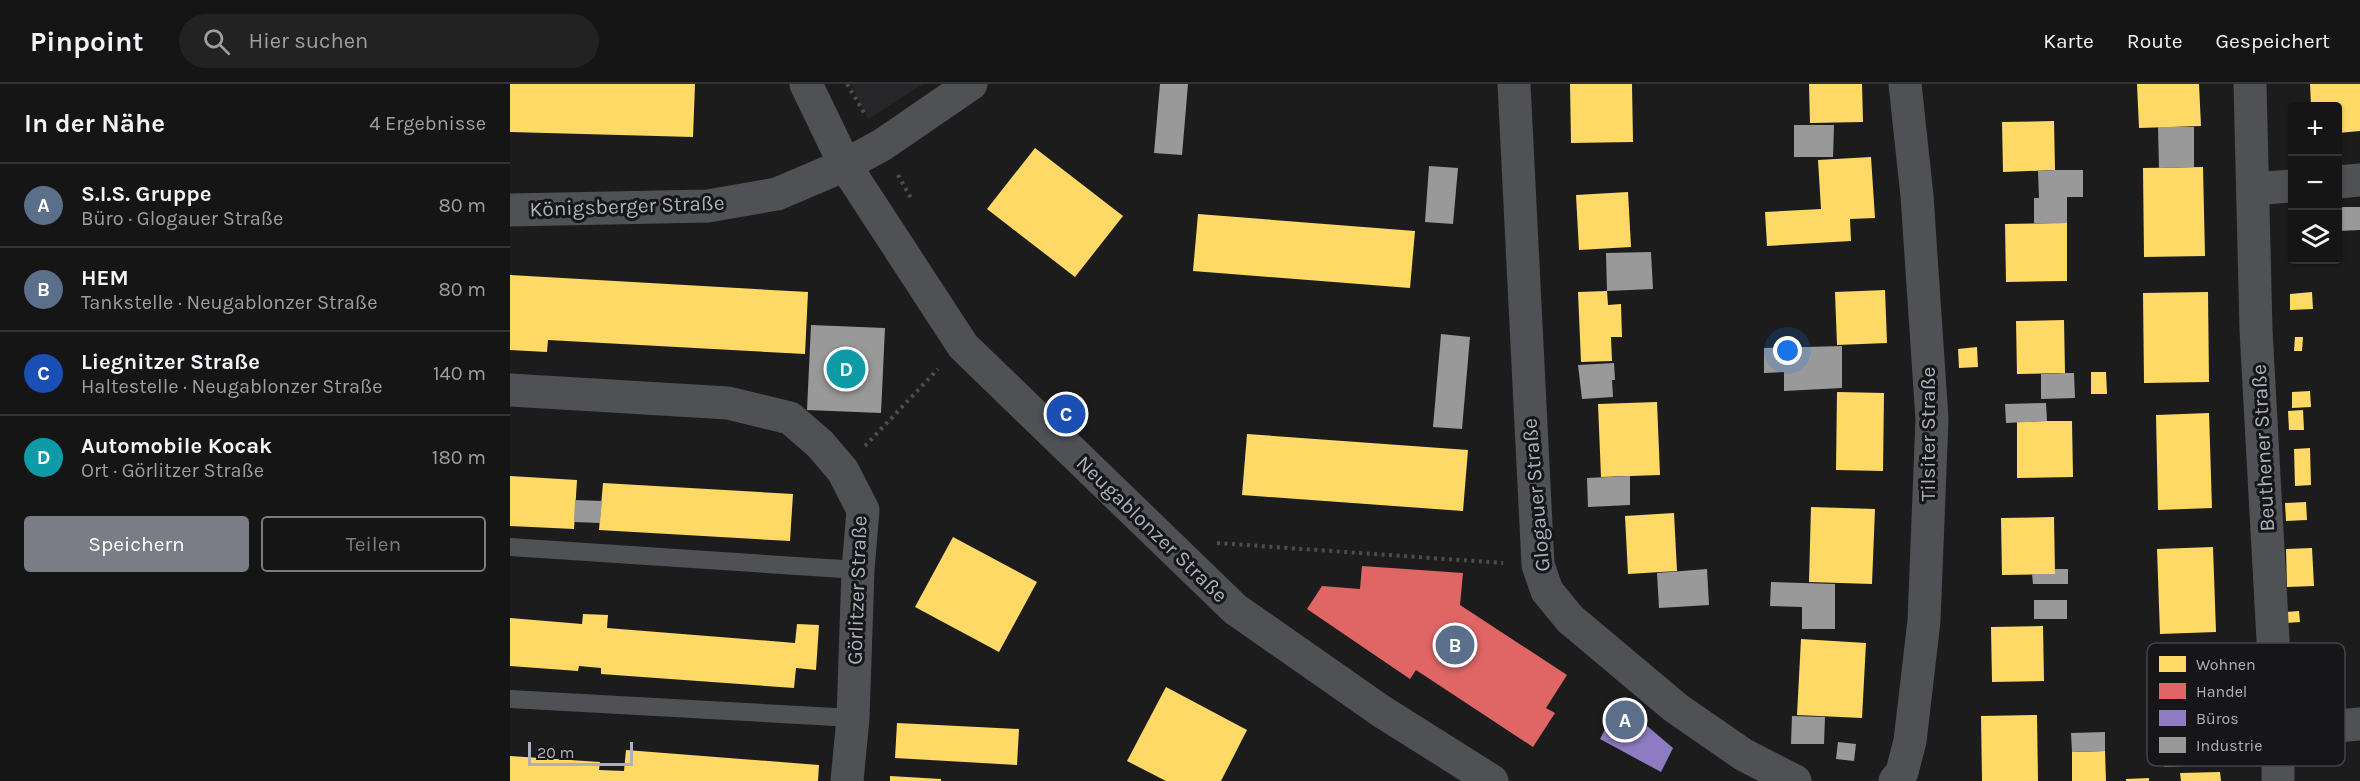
<!DOCTYPE html>
<html lang="de">
<head>
<meta charset="utf-8">
<style>
  body { margin:0; font-family:Karla,sans-serif; background:#222; color:#f1f3f6 }
  .controls { position:absolute; right:18px; top:18px; display:grid; overflow:hidden; border-radius:6px; box-shadow:0 2px 4px #0004 }
  .controls button { width:54px; height:54px; display:grid; place-items:center; padding:0; border:0; border-bottom:2px solid #343434; background:#151515; color:#f1f3f6; font:30px sans-serif }
  .scale { position:absolute; left:18px; bottom:15px; width:105px; box-sizing:border-box; padding-left:6px; border:3px solid #adb1bd; border-top:0; font-size:16px; line-height:21px; white-space:nowrap; color:#adb1bd; -webkit-text-stroke:4px #161518; paint-order:stroke }
  .you { position:absolute; left:1278px; top:267px; width:21px; height:21px; margin:-15px; border:4px solid #fff; border-radius:50%; background:#1a73e8; box-shadow:0 0 0 9px #1a73e833 }
  .badge { display:grid; place-items:center; width:39px; height:39px; border-radius:50%; background:#7a7d85; color:#fff; font-size:20px; font-weight:700 }
  .pin { position:absolute; translate:-50% -50%; border:3px solid #fff; box-shadow:0 2px 6px #0006 }
  .list { margin:0; padding:0; list-style:none }
  h2 { display:flex; justify-content:space-between; align-items:center; height:78px; margin:0; padding:0 24px; font-size:26px }
  h2 small { font-size:20px; font-weight:400; color:#9d9fa0 }
  .list li { display:grid; grid-template-columns:39px 1fr auto; gap:18px; align-items:center; box-sizing:border-box; height:84px; padding:0 24px; border-top:2px solid #343434 }
  .list b { display:block; font-size:22px; white-space:nowrap }
  .list p { margin:0; font-size:20px; white-space:nowrap; color:#9d9fa0 }
  .list em { font-size:20px; font-style:normal; color:#9d9fa0 }
  .actions { display:flex; gap:12px; padding:18px 24px }
  .actions a { flex:1; padding:14px 0; border:2px solid #7a7d85; border-radius:6px; text-align:center; font-size:21px; color:#7a7d85 }
  .actions .main { background:#7a7d85; color:#fff }
  .icon { flex:none; width:33px; height:33px; fill:none; stroke:currentColor; stroke-width:2; stroke-linecap:round; stroke-linejoin:round }
  .map { position:relative; flex:none; width:1850px; height:697px; overflow:hidden }
  header { display:flex; align-items:center; gap:36px; box-sizing:border-box; height:84px; padding:0 30px; background:#151515; border-bottom:2px solid #343434 }
  header strong { font-size:28px }
  nav { display:flex; gap:33px; margin-inline-start:auto; font-size:21px }
  .search { width:420px; height:54px; background:#222; display:flex; align-items:center; gap:15px; box-sizing:border-box; padding:0 21px; border-radius:33px; color:#9d9fa0; font-size:22px }
  main { display:flex }
  aside { flex:1; background:#151515 }
  .map>svg:first-child { display:block }
</style>
</head>
<body>
<header>
<strong>Pinpoint</strong>
<div class="search"><svg class="icon" aria-label="search" viewBox="0 0 24 24"><circle cx="10" cy="10" r="6"/><path d="M15 15l6 6"/></svg>Hier suchen</div>
<nav><a>Karte</a><a>Route</a><a>Gespeichert</a></nav>
</header>
<main>
<aside>
<h2>In der Nähe<small>4 Ergebnisse</small></h2>
<ul class="list">
<li><span class="badge" style="background:#5c6f8a">A</span><div><b>S.I.S. Gruppe</b><p>Büro · Glogauer Straße</p></div><em>80 m</em></li>
<li><span class="badge" style="background:#5c6f8a">B</span><div><b>HEM</b><p>Tankstelle · Neugablonzer Straße</p></div><em>80 m</em></li>
<li><span class="badge" style="background:#1a4fb4">C</span><div><b>Liegnitzer Straße</b><p>Haltestelle · Neugablonzer Straße</p></div><em>140 m</em></li>
<li><span class="badge" style="background:#0f9aa8">D</span><div><b>Automobile Kocak</b><p>Ort · Görlitzer Straße</p></div><em>180 m</em></li>
</ul>
<div class="actions"><a class="main">Speichern</a><a>Teilen</a></div>
</aside>
<div class="map">
<svg width="1850" height="697" viewBox="0 0 1850 697">
  <rect width="100%" height="100%" fill="#1c1c1c"/>
  <polygon fill="#262528" points="341,0 413,0 358,35"/>
  <g fill="#ffd966">
    <polygon points="0,0 185,0 183,53 0,48"/>
    <polygon points="1060,0 1122,0 1123,58 1061,59"/>
    <polygon points="1299,0 1352,0 1353,38 1300,39"/>
    <polygon points="1627,0 1689,0 1691,42 1629,44"/>
    <polygon points="1800,0 1850,0 1850,47 1828,49 1828,22 1801,22"/>
    <polygon points="1544,37 1545,86 1493,88 1492,38"/>
    <polygon points="525,64 613,132 565,193 477,125"/>
    <polygon points="1361,73 1365,134 1340,135 1341,157 1257,162 1255,128 1311,125 1308,76"/>
    <polygon points="1693,83 1695,172 1634,173 1633,84"/>
    <polygon points="1118,108 1121,163 1069,166 1066,111"/>
    <polygon points="688,130 905,147 900,204 683,187"/>
    <polygon points="1557,139 1557,197 1496,198 1495,140"/>
    <polygon points="0,191 298,208 295,270 38,256 37,268 0,266"/>
    <polygon points="1375,206 1377,259 1327,261 1325,208"/>
    <polygon points="1097,207 1098,221 1111,220 1112,253 1101,253 1102,277 1071,278 1068,208"/>
    <polygon points="1698,208 1699,298 1634,299 1633,209"/>
    <polygon points="1802,208 1803,225 1780,226 1780,210"/>
    <polygon points="1554,236 1555,289 1507,290 1506,237"/>
    <polygon points="1785,253 1793,253 1792,267 1784,267"/>
    <polygon points="1467,263 1468,283 1449,284 1448,265"/>
    <polygon points="1581,288 1596,288 1597,310 1581,310"/>
    <polygon points="1800,307 1801,323 1782,324 1782,308"/>
    <polygon points="1327,308 1374,309 1373,387 1326,386"/>
    <polygon points="1147,318 1150,391 1091,393 1088,320"/>
    <polygon points="1793,326 1794,346 1779,346 1778,327"/>
    <polygon points="1699,329 1702,424 1648,426 1646,331"/>
    <polygon points="1537,337 1562,337 1563,393 1507,394 1507,338"/>
    <polygon points="737,350 958,366 953,427 732,411"/>
    <polygon points="1800,364 1801,401 1785,402 1784,365"/>
    <polygon points="0,392 67,396 64,445 0,442"/>
    <polygon points="93,399 283,410 280,457 89,446"/>
    <polygon points="1796,418 1797,436 1776,437 1775,419"/>
    <polygon points="1301,423 1365,425 1362,500 1299,498"/>
    <polygon points="1164,429 1167,487 1118,490 1115,432"/>
    <polygon points="1544,433 1545,490 1492,491 1491,434"/>
    <polygon points="443,453 527,498 489,568 405,523"/>
    <polygon points="1703,463 1706,548 1650,550 1647,465"/>
    <polygon points="1802,464 1804,502 1777,503 1776,465"/>
    <polygon points="1789,527 1790,538 1776,539 1775,528"/>
    <polygon points="73,530 98,531 97,544 285,559 287,540 309,541 306,586 286,584 284,604 91,590 91,584 69,582 68,587 0,582 0,534 72,540"/>
    <polygon points="1533,542 1534,597 1482,598 1481,543"/>
    <polygon points="1291,555 1356,559 1352,634 1287,631"/>
    <polygon points="1712,595 1716,680 1654,683 1650,597"/>
    <polygon points="656,603 737,646 711,697 656,697 617,677"/>
    <polygon points="1527,631 1528,697 1472,697 1471,632"/>
    <polygon points="387,639 509,645 507,681 385,674"/>
    <polygon points="116,666 309,681 308,697 0,697 0,672 90,678 89,686 114,687"/>
    <polygon points="1595,667 1596,697 1562,697 1562,668"/>
    <polygon points="1710,688 1711,697 1671,697 1670,689"/>
    <polygon points="380,692 431,695 431,697 380,697"/>
    <polygon points="1639,694 1639,697 1616,697 1616,695"/>
  </g>
  <polygon fill="#e06666" points="852,482 953,489 950,521 1057,591 1036,624 1045,629 1023,663 906,586 900,595 797,525 812,502 850,505"/>
  <polygon fill="#8e7cc3" points="1109,618 1163,664 1151,688 1090,655"/>
  <g fill="#999">
    <polygon points="650,0 678,0 672,71 644,69"/>
    <polygon points="1284,41 1324,41 1323,73 1284,73"/>
    <polygon points="1648,43 1684,43 1684,83 1649,84"/>
    <polygon points="919,82 948,84 943,140 915,138"/>
    <polygon points="1545,86 1573,86 1573,113 1557,113 1557,139 1524,139 1524,114 1529,114 1528,87"/>
    <polygon points="1828,123 1850,123 1850,146 1828,147"/>
    <polygon points="1141,168 1143,205 1097,207 1096,169"/>
    <polygon points="301,241 375,244 371,329 297,326"/>
    <polygon points="931,250 960,253 952,345 923,343"/>
    <polygon points="1332,262 1332,304 1274,307 1274,288 1254,289 1254,264"/>
    <polygon points="1104,279 1105,296 1102,296 1103,313 1072,315 1068,281"/>
    <polygon points="1555,289 1564,289 1565,314 1531,315 1531,290"/>
    <polygon points="1536,319 1537,337 1496,339 1495,320"/>
    <polygon points="1120,392 1120,421 1078,423 1077,394"/>
    <polygon points="65,416 92,417 90,439 64,438"/>
    <polygon points="1197,485 1199,521 1149,524 1147,489"/>
    <polygon points="1545,485 1558,485 1558,500 1523,500 1522,490 1545,490"/>
    <polygon points="1261,498 1325,500 1325,545 1292,545 1292,523 1260,522"/>
    <rect x="1524" y="516" width="33" height="19"/>
    <polygon points="1282,632 1315,633 1314,660 1281,660"/>
    <polygon points="1595,648 1595,667 1562,668 1561,649"/>
    <polygon points="1328,658 1346,660 1344,677 1326,675"/>
  </g>
  <g fill="none" stroke-linecap="round" stroke-linejoin="round">
    <g stroke="#4c4d4f" stroke-width="4" stroke-dasharray="3 4.5" stroke-linecap="butt">
      <polyline points="337,0 356,32"/>
      <polyline points="388,91 402,116"/>
      <polyline points="355,362 428,285"/>
      <polyline points="707,459 993,479"/>
    </g>
    <g stroke="#4f5155" stroke-width="18">
      <polyline points="0,463 348,486"/>
      <polyline points="0,615 343,634"/>
    </g>
    <g stroke="#4f5155" stroke-width="33">
      <polyline points="1004,0 1028,481 1037,507 1060,535 1166,624 1234,671 1285,697"/>
      <polyline points="1740,0 1746,246 1768,647 1850,640"/>
      <polyline points="1828,98 1850,96"/>
      <polyline points="1743,105 1782,102"/>
      <polyline points="0,126 198,122 267,110 335,81 372,61 461,0"/>
      <polyline points="0,306 218,319 280,334 310,360 333,387 353,426 348,486 343,634 337,697"/>
      <polyline points="1385,697 1392,688 1400,657 1414,537 1422,335 1407,112 1395,0"/>
      <polyline points="1768,697 1768,647"/>
    </g>
    <polyline stroke="#4f5155" stroke-width="33" points="296,0 335,81 453,262 725,525 871,627 982,697"/>
  </g>
  <g text-anchor="middle" dominant-baseline="central" stroke-width="6" stroke-linejoin="round" paint-order="stroke">
    <g font-size="21" fill="#adb1bd" stroke="#161518">
      <text transform="translate(117 122) rotate(-2)">Königsberger Straße</text>
      <text transform="translate(1418 350) rotate(-90)">Tilsiter Straße</text>
      <text transform="translate(1753 364) rotate(-93)">Beuthener Straße</text>
      <text transform="translate(1026 411) rotate(-95)">Glogauer Straße</text>
      <text transform="translate(642 445) rotate(44)">Neugablonzer Straße</text>
      <text transform="translate(347 506) rotate(-88)">Görlitzer Straße</text>
    </g>
  </g>
  <rect x="1637" y="559" width="198" height="123" rx="9" fill="#161518" stroke="#43444a" stroke-width="1.5"/>
  <rect x="1649" y="572" width="27" height="16" fill="#ffd966"/>
  <rect x="1649" y="599" width="27" height="16" fill="#e06666"/>
  <rect x="1649" y="626" width="27" height="16" fill="#8e7cc3"/>
  <rect x="1649" y="653" width="27" height="16" fill="#999"/>
  <g font-size="16" fill="#adb1bd">
    <text x="1686" y="586">Wohnen</text>
    <text x="1686" y="613">Handel</text>
    <text x="1686" y="640">Büros</text>
    <text x="1686" y="667">Industrie</text>
  </g>
</svg>
<div class="controls">
<button>+</button>
<button>−</button>
<button><svg class="icon" aria-label="layers" viewBox="0 0 24 24"><path d="M12 4l9 5-9 5-9-5zM3 14l9 5 9-5"/></svg></button>
</div>
<div class="scale">20 m</div>
<div class="you"></div>
<div class="pin badge" style="left:1115px;top:636px;background:#5c6f8a">A</div>
<div class="pin badge" style="left:945px;top:561px;background:#5c6f8a">B</div>
<div class="pin badge" style="left:556px;top:330px;background:#1a4fb4">C</div>
<div class="pin badge" style="left:336px;top:285px;background:#0f9aa8">D</div>
</div>
</main>
</body>
</html>
